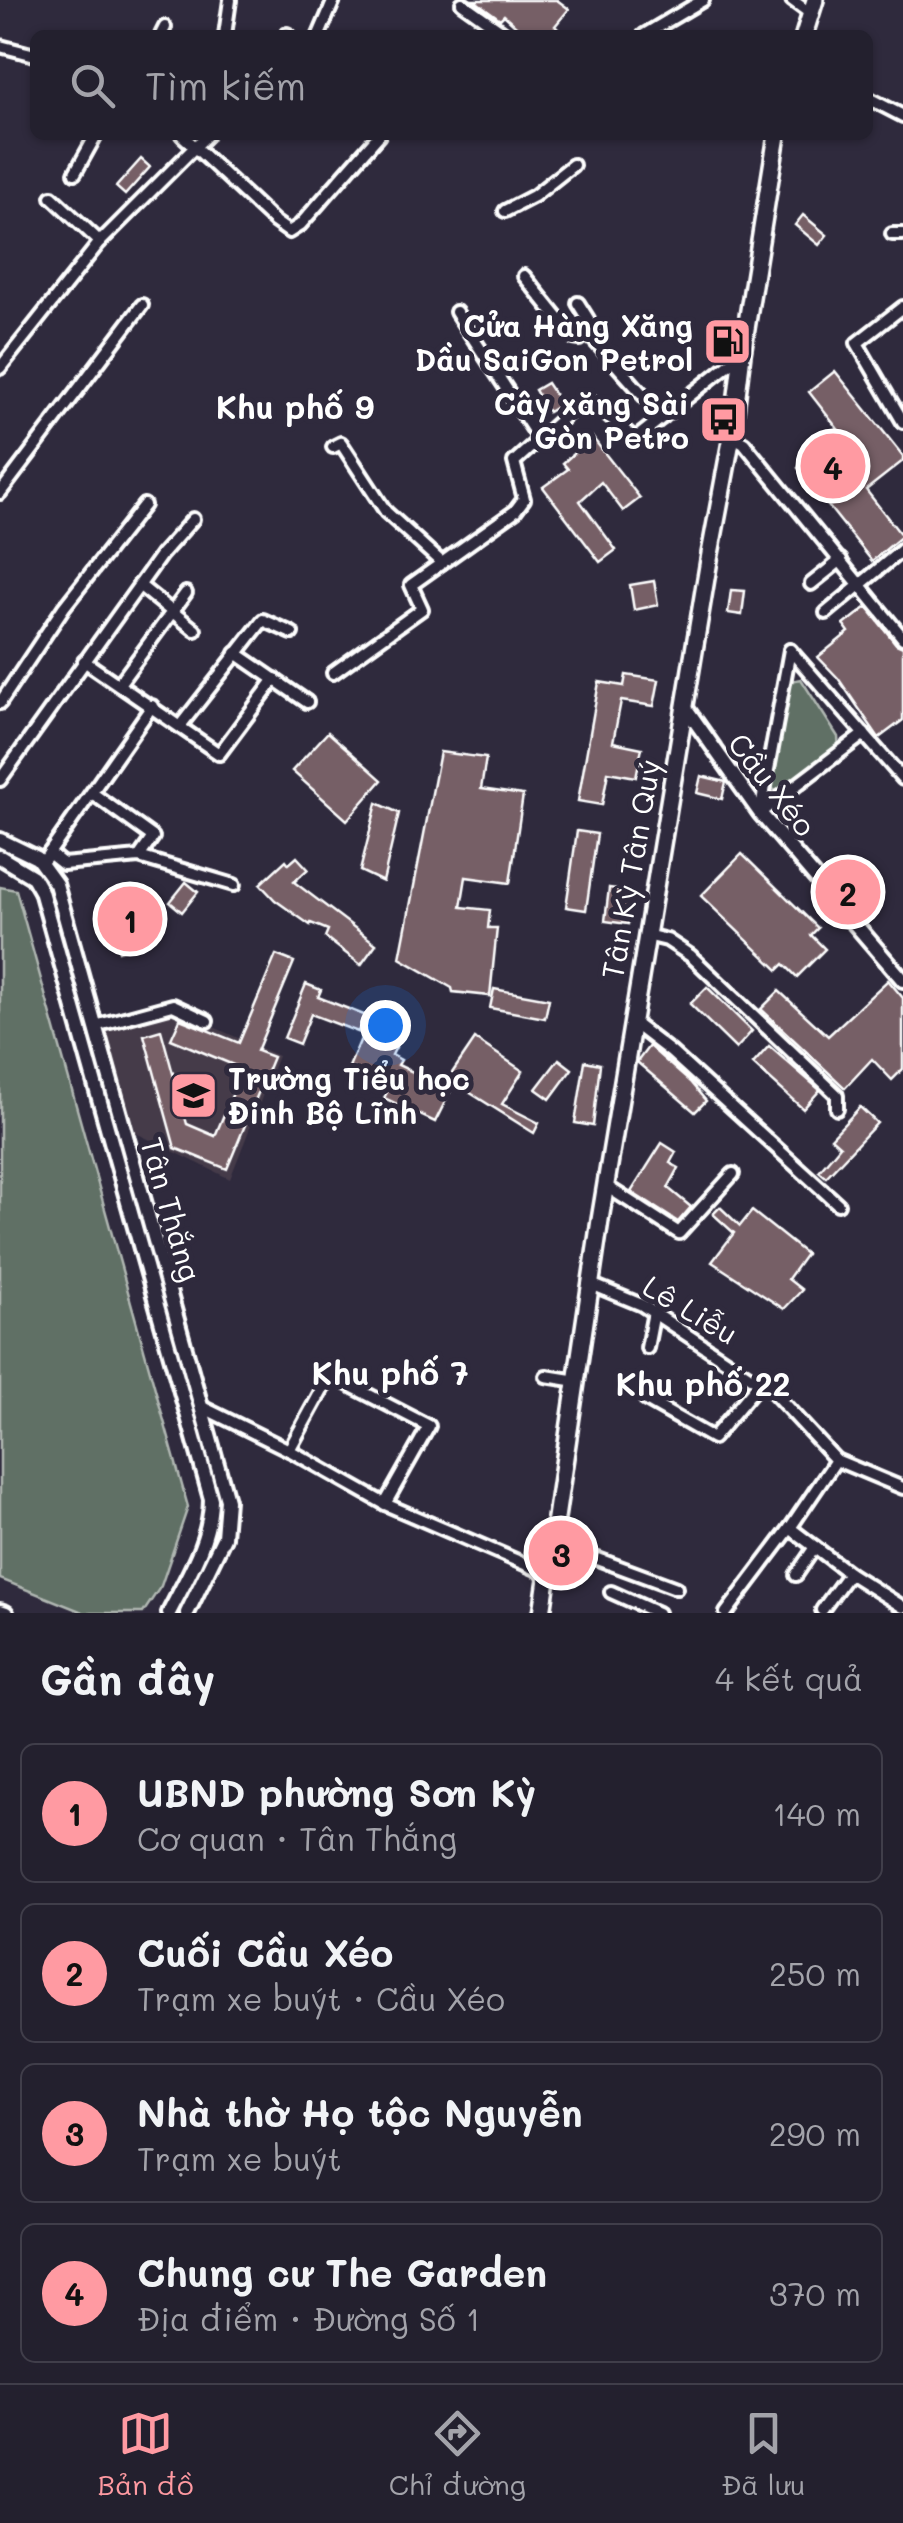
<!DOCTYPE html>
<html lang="vi">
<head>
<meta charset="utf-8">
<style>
  body { margin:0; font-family:Mali,sans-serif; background:#2f2d3a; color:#f1f3f6 }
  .you { position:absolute; left:385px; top:1025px; width:35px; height:35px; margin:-25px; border:8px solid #fff; border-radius:50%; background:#1a73e8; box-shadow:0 0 0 15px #1a73e833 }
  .badge { display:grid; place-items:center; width:65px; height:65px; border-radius:50%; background:#ff9aa2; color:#111; font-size:32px; font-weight:700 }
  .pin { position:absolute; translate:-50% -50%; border:5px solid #fff; box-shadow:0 2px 10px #0006 }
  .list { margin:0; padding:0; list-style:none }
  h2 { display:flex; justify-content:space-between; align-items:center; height:130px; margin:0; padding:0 40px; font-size:42px }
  h2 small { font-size:32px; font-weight:400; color:#a3a3aa }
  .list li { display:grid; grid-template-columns:65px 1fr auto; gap:30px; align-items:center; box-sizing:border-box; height:140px; margin:0 20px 20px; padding:0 20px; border:2px solid #403e4a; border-radius:15px }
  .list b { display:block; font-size:38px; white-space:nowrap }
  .list p { margin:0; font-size:32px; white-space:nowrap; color:#a3a3aa }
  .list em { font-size:32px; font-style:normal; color:#a3a3aa }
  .icon { flex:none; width:55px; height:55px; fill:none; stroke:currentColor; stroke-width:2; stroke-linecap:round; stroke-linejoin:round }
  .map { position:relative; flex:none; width:903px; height:1613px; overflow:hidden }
  .search { position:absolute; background:#23202e; box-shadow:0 2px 8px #0004; left:30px; right:30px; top:30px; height:110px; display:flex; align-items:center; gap:25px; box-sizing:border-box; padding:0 35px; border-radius:15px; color:#a3a3aa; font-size:38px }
  .sheet { height:770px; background:#23202e }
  nav { display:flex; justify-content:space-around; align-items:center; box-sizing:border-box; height:140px; border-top:2px solid #403e4a; background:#23202e; font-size:28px; color:#a3a3aa }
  nav a { display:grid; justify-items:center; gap:5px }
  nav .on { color:#ff9aa2 }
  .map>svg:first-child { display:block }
</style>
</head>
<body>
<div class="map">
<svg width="903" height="1613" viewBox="0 0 903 1613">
  <rect width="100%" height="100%" fill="#2f2a3d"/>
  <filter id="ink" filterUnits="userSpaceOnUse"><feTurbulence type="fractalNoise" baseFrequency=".01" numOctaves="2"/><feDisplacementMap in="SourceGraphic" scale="20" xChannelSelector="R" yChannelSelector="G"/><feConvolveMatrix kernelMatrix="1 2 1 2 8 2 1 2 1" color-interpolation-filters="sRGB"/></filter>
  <g filter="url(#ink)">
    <polygon fill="#443a49" points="169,1007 278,1056 230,1179 136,1133 104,1029"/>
    <g fill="#606f65" stroke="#b0b7b2" stroke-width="2.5">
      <polygon points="801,679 838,737 839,751 776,791 770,787 791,681"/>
      <polygon points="0,887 16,890 188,1507 161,1586 143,1613 85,1613 0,1579"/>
    </g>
    <g fill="#765e66" stroke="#fff" stroke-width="2.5">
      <polygon points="474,0 557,0 569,9 555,26 558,29 553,35 526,35 504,15 500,19"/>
      <polygon points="141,159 150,167 125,195 116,187"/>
      <polygon points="803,215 827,235 819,245 795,225"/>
      <polygon points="835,371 903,456 903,461 866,490 902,536 872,561 798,468 841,433 809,392"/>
      <polygon points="547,383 561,404 548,412 535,390"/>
      <polygon points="592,437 640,498 623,511 601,482 580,501 616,550 600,562 543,487 568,469 563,463"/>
      <polygon points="654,581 658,605 634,610 630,585"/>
      <polygon points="731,590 745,591 742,615 728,613"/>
      <polygon points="867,607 896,644 903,647 903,720 879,738 838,678 818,657 849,632 844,625"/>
      <polygon points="626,675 659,680 654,706 621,701 613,742 642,748 636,777 608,772 602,805 578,801 599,682 624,686"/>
      <polygon points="328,732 382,780 347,820 292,771"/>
      <polygon points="440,752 486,758 481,789 523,795 510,883 466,877 461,907 490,910 488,928 497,928 490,996 453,992 452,988 400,958"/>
      <polygon points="701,776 726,782 722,799 697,793"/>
      <polygon points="377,803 399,813 383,882 360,871"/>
      <polygon points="577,831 597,834 586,910 566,907"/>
      <polygon points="742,854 818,928 811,935 825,949 797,977 784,964 778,970 701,896"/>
      <polygon points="297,857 308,869 294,882 376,944 361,965 325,937 328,930 311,923 310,925 275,900 260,884 286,860 289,864"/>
      <polygon points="186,882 198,892 182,912 170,902"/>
      <polygon points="609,888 632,891 628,924 605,921"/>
      <polygon points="127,898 130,908 146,903 154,931 138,935 141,944 119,951 105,905"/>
      <polygon points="276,955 294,962 257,1051 273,1057 227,1169 175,1148 144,1035 161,1030 187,1124 215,1136 243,1069 171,1039 180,1019 239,1043"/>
      <polygon points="888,980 903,998 903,1069 892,1080 872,1059 845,1088 761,1009 779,991 828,1036"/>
      <polygon points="306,984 321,990 318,997 364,1015 358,1032 311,1014 299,1044 284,1038"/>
      <polygon points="707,987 752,1031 736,1049 690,1004"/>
      <polygon points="494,989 549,999 545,1018 490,1008"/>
      <polygon points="365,1029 396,1047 392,1055 401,1060 398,1065 451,1090 435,1122 384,1098 387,1092 361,1079 364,1073 349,1067"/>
      <polygon points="475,1039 523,1071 502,1104 539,1123 534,1133 448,1079"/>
      <polygon points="649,1046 690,1082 706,1101 695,1112 637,1062"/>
      <polygon points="769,1046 820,1090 803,1109 753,1064"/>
      <polygon points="559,1059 572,1069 550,1099 536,1089"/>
      <polygon points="585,1061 600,1064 593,1126 575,1123"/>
      <polygon points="860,1107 877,1123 826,1177 819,1171 840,1146 831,1138"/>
      <polygon points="662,1143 676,1152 670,1163 679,1168 668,1188 691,1207 678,1222 631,1192"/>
      <polygon points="720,1207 740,1226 752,1211 806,1254 788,1279 802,1290 784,1309 712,1262 734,1233 713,1214"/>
    </g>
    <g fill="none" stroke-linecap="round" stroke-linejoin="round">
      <defs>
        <g id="minor">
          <polyline points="792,0 811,14"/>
          <polyline points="462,3 507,35"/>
          <polyline points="287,34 289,35"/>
          <polyline points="161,35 165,27"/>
          <polyline points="225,35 230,0"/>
          <polyline points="319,35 334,0"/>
          <polyline points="644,35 703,0"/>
          <polyline points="0,46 35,55"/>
          <polyline points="868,98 903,116"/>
          <polyline points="182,135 275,222 289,232 300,225 379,135"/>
          <polyline points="75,173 96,135"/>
          <polyline points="52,197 100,242"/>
          <polyline points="505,211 534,196 573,165"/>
          <polyline points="892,234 903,234"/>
          <polyline points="524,276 574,338 580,339 590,330"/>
          <polyline points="578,303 588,319 593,339 663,417"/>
          <polyline points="903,307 857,343 903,422"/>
          <polyline points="456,312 538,437"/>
          <polyline points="0,368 99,243 207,135"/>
          <polyline points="732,436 744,443 903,638"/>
          <polyline points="333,447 341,443 386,512 442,563"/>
          <polyline points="0,493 142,305"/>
          <polyline points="811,584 841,560"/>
          <polyline points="139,585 195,630"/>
          <polyline points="826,613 903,549"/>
          <polyline points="790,650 903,779"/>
          <polyline points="236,653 307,702"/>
          <polyline points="84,661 219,754 275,679"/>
          <polyline points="333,673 422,609 411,585 515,511 524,499 514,462 586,397 635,439 741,355"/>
          <polyline points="119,684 186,593"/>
          <polyline points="0,703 64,607 144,505"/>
          <polyline points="180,726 263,620 292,633"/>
          <polyline points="0,780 161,555 193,519"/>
          <polyline points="92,793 153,837 139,857"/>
          <polyline points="761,812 864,734"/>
          <polyline points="760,813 790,650"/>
          <polyline points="49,853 63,864 139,857 234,885"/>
          <polyline points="45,859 152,706"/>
          <polyline points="646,935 667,940 691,956 837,1095 837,1109"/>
          <polyline points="632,1022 671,1052 838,1204"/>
          <polyline points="95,1026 173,1005 207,1021"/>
          <polyline points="606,1186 679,1233 733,1174"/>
          <polyline points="591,1284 642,1305 773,1392 836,1460 903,1488"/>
          <polyline points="647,1348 654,1312"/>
          <polyline points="546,1376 577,1381"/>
          <polyline points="646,1400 713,1438 760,1382"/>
          <polyline points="200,1406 289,1450 385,1504 548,1574"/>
          <polyline points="289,1450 330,1375 429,1426 385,1504"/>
          <polyline points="790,1528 849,1573 903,1607"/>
          <polyline points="552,1542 676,1588"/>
          <polyline points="796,1575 815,1547"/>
          <polyline points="611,1592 658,1613"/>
          <polyline points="822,1610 849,1573"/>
          <polyline points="726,1613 790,1528 836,1460"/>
        </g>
        <g id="tertiary">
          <polyline points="685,707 760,813 903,980"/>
          <polyline points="0,840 37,858 56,884 227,1500 224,1537 187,1613"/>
          <path d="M0,857l33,20 8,14 170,608c0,41 -24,78 -42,114"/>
          <polyline points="0,1611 6,1613"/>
        </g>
        <g id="secondary">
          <polyline points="804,35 815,0"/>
          <polyline points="542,1613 600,1220 710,554 732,436 742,354 777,135"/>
        </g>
      </defs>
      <use href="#minor" stroke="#fff" stroke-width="18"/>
      <use href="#tertiary" stroke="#fff" stroke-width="20"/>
      <use href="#secondary" stroke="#fff" stroke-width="22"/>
      <use href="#minor" stroke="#2f2a3d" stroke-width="10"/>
      <use href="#tertiary" stroke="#2f2a3d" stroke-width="12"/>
      <use href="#secondary" stroke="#2f2a3d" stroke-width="15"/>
    </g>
  </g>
  <defs>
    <symbol id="fuel-square" viewBox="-11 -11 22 22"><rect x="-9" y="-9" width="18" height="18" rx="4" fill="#ff9aa2" stroke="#2f2a3d"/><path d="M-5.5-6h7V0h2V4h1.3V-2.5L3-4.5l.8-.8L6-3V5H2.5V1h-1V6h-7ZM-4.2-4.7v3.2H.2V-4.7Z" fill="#111"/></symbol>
    <symbol id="bus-square" viewBox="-11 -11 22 22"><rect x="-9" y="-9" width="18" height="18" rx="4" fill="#ff9aa2" stroke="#2f2a3d"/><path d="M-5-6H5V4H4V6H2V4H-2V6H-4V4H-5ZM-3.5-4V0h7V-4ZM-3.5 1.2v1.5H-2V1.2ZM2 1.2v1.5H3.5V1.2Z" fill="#111"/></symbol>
    <symbol id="school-square" viewBox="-11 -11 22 22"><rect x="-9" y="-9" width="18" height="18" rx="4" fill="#ff9aa2" stroke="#2f2a3d"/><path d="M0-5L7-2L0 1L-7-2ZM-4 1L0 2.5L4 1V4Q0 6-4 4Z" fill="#111"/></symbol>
  </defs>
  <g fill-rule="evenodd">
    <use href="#fuel-square" x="700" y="314" width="55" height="55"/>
    <use href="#bus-square" x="696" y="392" width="55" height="55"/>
    <use href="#school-square" x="166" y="1068" width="55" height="55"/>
  </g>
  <g text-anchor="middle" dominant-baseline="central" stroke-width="10" stroke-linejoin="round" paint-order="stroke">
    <g font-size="30" font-weight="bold" fill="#fff" stroke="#2f2a3d" text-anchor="end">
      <text x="693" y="325">Cửa Hàng Xăng<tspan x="693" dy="34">Dầu SaiGon Petrol</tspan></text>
      <text x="689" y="403">Cây xăng Sài<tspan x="689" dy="34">Gòn Petro</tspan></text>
      <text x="228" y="1078" text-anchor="start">Trường Tiểu học<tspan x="228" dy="34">Đinh Bộ Lĩnh</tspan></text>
    </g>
    <g font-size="30" fill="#fff" stroke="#2f2a3d">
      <text transform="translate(773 784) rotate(52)">Cầu Xéo</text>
      <text transform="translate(630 869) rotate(-80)">Tân Kỳ Tân Quý</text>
      <text transform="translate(172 1209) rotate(74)">Tân Thắng</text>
      <text transform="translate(691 1309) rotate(31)">Lê Liễu</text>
    </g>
    <g font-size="32" font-weight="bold" fill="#fff" stroke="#2f2a3d">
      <text x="295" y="406">Khu phố 9</text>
      <text x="390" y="1372">Khu phố 7</text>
      <text x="703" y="1383">Khu phố 22</text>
    </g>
  </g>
</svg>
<div class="you"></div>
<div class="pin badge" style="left:130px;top:919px">1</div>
<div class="pin badge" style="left:848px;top:892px">2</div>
<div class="pin badge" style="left:561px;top:1553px">3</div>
<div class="pin badge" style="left:833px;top:466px">4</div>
<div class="search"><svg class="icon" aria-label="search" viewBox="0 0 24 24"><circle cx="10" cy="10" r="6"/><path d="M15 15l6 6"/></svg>Tìm kiếm</div>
</div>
<section class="sheet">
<h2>Gần đây<small>4 kết quả</small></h2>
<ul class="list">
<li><span class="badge">1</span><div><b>UBND phường Sơn Kỳ</b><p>Cơ quan · Tân Thắng</p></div><em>140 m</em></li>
<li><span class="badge">2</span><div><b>Cuối Cầu Xéo</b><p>Trạm xe buýt · Cầu Xéo</p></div><em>250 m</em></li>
<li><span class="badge">3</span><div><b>Nhà thờ Họ tộc Nguyễn</b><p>Trạm xe buýt</p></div><em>290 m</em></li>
<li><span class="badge">4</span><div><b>Chung cư The Garden</b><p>Địa điểm · Đường Số 1</p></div><em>370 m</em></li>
</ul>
</section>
<nav>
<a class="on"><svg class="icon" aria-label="map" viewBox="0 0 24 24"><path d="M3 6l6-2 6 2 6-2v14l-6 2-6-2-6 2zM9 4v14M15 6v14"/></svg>Bản đồ</a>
<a><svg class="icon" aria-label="directions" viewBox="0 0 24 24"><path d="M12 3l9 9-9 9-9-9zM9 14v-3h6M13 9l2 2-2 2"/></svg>Chỉ đường</a>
<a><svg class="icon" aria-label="saved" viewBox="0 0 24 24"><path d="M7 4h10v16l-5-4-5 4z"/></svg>Đã lưu</a>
</nav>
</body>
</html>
